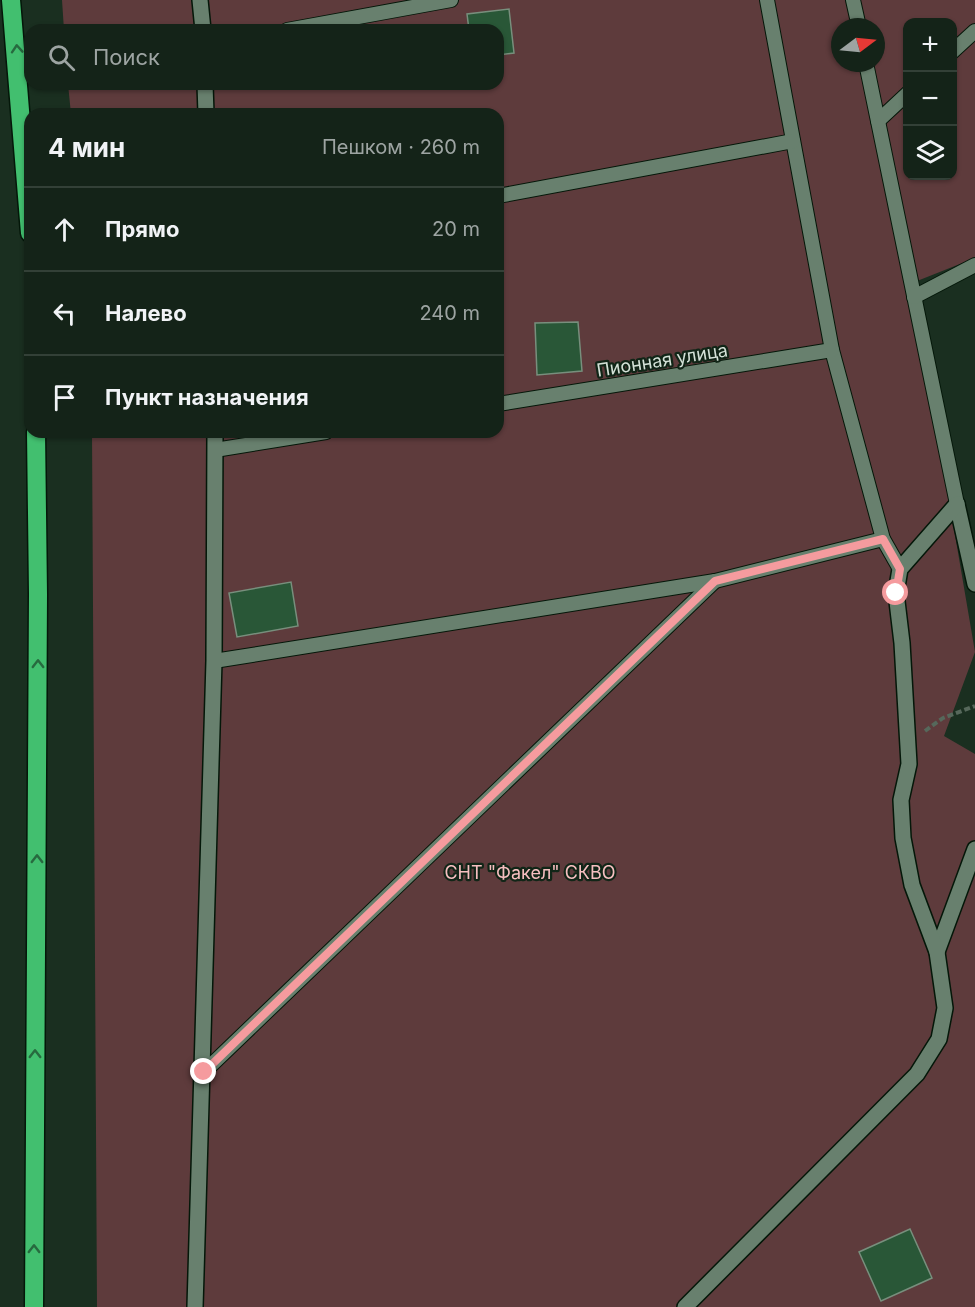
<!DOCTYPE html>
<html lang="ru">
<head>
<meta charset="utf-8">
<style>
  body { margin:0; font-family:Inter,sans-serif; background:#212f25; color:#f1f3f6 }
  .controls { position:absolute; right:18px; top:18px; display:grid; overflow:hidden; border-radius:12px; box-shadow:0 2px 4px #0004 }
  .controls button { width:54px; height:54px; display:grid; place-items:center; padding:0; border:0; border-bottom:2px solid #334037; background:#142318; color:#f1f3f6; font:30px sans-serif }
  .compass { position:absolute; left:831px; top:18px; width:54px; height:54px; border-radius:50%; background:#142318; box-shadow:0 2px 4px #0004; rotate:74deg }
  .stop { position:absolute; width:18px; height:18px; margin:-14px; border:4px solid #f59b9e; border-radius:50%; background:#fff }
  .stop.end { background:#f59b9e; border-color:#fff; box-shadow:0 2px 6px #0008 }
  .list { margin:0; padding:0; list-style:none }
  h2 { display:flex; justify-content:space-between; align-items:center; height:78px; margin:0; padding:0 24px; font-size:26px }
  h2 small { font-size:20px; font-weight:400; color:#9da4a2 }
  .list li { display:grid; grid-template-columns:39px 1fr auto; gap:18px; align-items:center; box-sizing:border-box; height:84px; padding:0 24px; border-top:2px solid #334037 }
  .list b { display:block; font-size:22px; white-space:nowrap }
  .list em { font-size:20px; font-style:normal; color:#9da4a2 }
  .icon { flex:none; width:33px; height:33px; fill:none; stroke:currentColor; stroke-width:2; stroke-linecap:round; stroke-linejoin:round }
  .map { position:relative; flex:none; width:975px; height:1307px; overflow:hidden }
  .search { position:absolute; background:#142318; box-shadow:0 2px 4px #0004; left:24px; top:24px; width:480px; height:66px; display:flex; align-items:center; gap:15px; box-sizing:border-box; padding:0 21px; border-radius:18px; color:#9da4a2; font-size:22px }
  .panel { position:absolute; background:#142318; box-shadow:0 2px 4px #0004; left:24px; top:108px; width:480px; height:330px; border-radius:18px }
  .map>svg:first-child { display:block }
</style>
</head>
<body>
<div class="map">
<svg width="975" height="1307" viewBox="0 0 975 1307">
  <rect width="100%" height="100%" fill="#1a2f20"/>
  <path fill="#5e3b3c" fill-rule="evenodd" d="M62,0h913v258l-63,25 63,369 -31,84 31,18v553h-878l-5,-875h406v-318h-427l-3,-30h430v-54h-434zM908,22h44v154h-44zM840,27h36v36h-36z"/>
  <g fill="#295737" stroke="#788f7d" stroke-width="1.5">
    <polygon points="509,9 514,53 498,55 498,30 469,30 467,14"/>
    <polygon points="578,322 582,371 537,375 535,323"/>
    <polygon points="291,582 298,626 237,637 229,593"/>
    <polygon points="910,1229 932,1278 881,1301 859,1252"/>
  </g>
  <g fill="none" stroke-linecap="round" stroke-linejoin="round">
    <defs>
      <g id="lane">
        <polyline points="767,0 832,350 883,539 900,569"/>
        <polyline points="853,0 859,27"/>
        <polyline points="287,30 451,0"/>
        <polyline points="952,52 975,31"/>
        <polyline points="866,63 957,504"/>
        <polyline points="878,121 908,93"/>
        <polyline points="498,196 793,141"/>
        <polyline points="914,297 975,265"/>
        <polyline points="498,404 832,350"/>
        <polyline points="215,450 326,432"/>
        <polyline points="214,661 715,581 883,539"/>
        <polyline points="204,1072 715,581"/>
      </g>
      <g id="street">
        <polyline points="200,0 203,30"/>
        <polyline points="205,84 206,114"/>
        <polyline points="957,504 975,584"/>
        <polyline points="937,952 975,849"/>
        <polyline points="195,1307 214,661 215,432"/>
        <polyline points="685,1307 917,1074 939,1039 945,1008 937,952 912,885 903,838 901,800 909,764 902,643 896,593 900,569 957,504"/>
      </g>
      <g id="highway">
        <polyline points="11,0 30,233"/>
        <polyline points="34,1307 38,594 36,432"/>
      </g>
    </defs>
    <use href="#lane" stroke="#041709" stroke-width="16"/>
    <use href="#street" stroke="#041709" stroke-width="18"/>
    <use href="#highway" stroke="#041709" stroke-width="21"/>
    <polyline stroke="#56685b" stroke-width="4" stroke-dasharray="6 3" stroke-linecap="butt" points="925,731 943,718 975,706"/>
    <use href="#lane" stroke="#68806e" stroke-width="14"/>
    <use href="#street" stroke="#68806e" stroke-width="15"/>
    <use href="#highway" stroke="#42bf6f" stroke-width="18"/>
  </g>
  <defs><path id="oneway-chevron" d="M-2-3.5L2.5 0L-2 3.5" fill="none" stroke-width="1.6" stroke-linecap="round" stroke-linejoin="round" transform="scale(1.5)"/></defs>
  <g stroke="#276a3f">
    <use href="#oneway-chevron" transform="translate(17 49) rotate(-94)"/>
    <use href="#oneway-chevron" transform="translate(38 664) rotate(-90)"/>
    <use href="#oneway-chevron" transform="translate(37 859) rotate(-90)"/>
    <use href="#oneway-chevron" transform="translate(35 1054) rotate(-90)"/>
    <use href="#oneway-chevron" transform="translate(34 1249) rotate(-90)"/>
  </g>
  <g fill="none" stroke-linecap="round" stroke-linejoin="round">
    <polyline stroke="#f59b9e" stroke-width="8" points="204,1072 715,581 883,539 900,569 896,593"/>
  </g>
  <g text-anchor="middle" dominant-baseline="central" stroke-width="4.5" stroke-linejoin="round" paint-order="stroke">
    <g font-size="18" fill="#d4e1d7" stroke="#112517">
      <text transform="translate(662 360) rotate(-9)">Пионная улица</text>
    </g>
    <g font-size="18" fill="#f6bfc0" stroke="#112517">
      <text x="530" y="872">СНТ "Факел" СКВО</text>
    </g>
  </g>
</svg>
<div class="controls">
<button>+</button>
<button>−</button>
<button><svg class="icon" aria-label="layers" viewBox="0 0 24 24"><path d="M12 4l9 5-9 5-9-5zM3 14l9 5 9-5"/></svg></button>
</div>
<svg class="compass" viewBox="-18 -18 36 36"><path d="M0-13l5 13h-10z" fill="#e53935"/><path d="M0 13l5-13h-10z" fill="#9da4a2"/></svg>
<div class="stop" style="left:896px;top:593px"></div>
<div class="stop end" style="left:204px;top:1072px"></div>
<div class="search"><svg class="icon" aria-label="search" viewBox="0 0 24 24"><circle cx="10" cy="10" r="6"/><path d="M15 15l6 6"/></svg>Поиск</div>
<section class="panel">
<h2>4 мин<small>Пешком · 260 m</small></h2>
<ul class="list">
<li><svg class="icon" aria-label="ahead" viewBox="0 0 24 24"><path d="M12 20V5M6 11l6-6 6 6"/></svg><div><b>Прямо</b></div><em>20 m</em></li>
<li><svg class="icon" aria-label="left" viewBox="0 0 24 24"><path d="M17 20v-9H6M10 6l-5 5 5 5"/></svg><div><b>Налево</b></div><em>240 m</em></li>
<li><svg class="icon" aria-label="arrive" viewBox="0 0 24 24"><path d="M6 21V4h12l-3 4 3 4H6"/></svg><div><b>Пункт назначения</b></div></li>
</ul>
</section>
</div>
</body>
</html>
